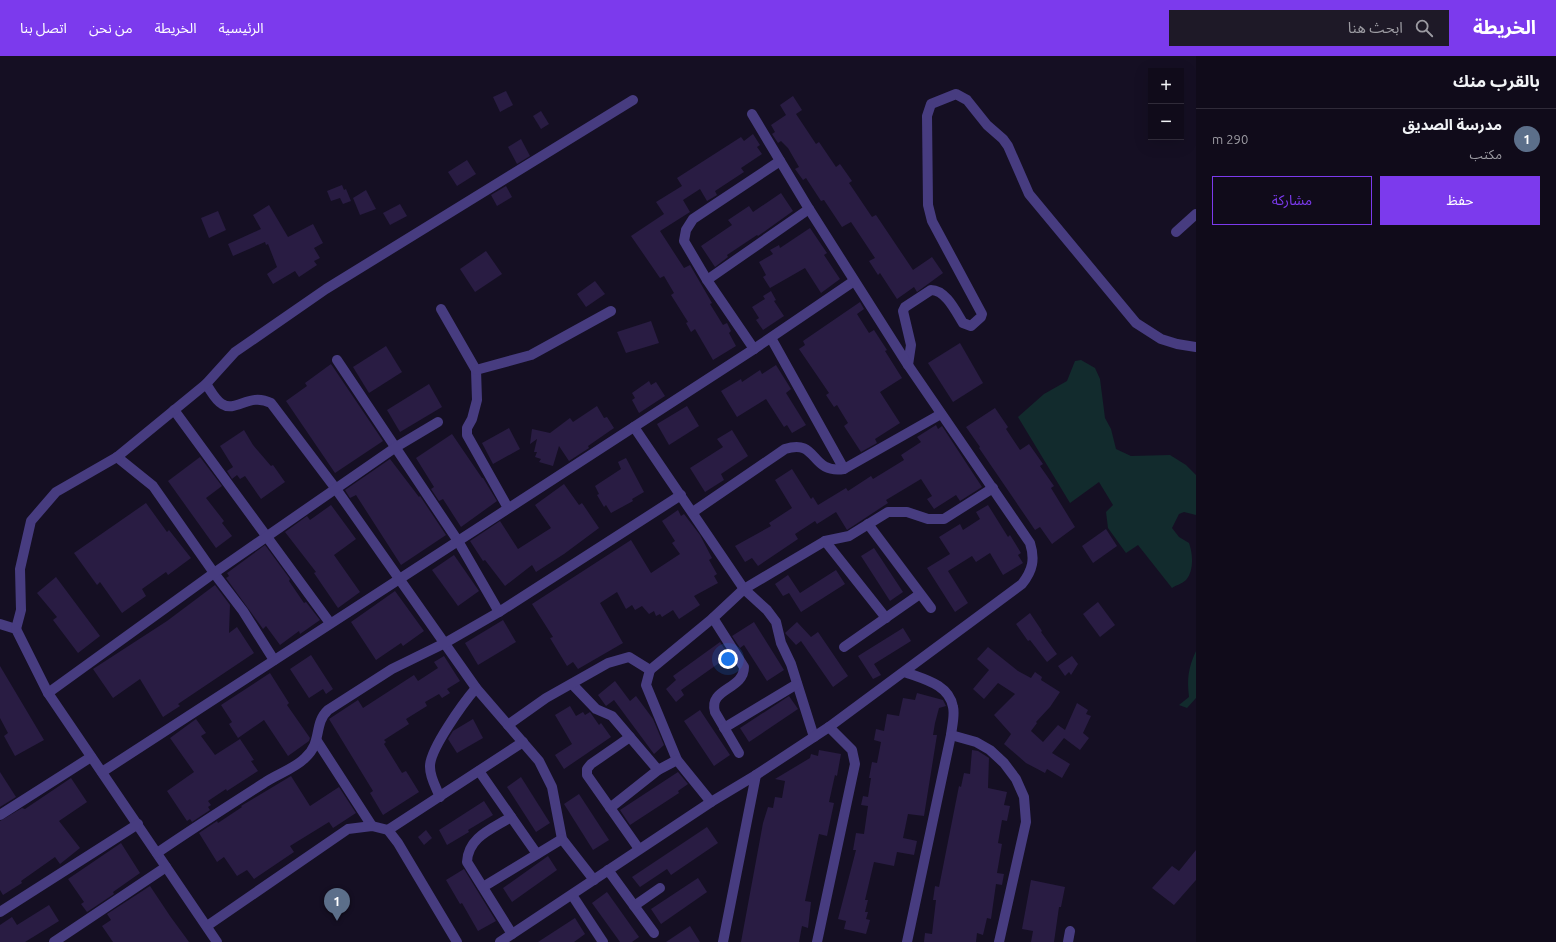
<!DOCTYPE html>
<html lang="ar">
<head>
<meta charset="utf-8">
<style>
  body { margin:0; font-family:Ubuntu,"Noto Sans Arabic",sans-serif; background:#1e1927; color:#f1f3f6; direction:rtl }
  .controls { position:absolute; right:12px; top:12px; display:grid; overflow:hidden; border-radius:0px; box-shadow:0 4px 16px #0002 }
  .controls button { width:36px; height:36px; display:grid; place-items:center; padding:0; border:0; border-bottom:1px solid #302b39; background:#100b1a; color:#f1f3f6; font:20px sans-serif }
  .you { position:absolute; left:728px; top:603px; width:14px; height:14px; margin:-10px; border:3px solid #fff; border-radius:50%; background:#1a73e8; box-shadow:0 0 0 6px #1a73e833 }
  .badge { display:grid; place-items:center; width:26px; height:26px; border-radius:50%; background:#7c3aed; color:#fff; font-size:13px; font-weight:700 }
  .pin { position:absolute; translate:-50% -33px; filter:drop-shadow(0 1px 2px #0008) }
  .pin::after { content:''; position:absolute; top:21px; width:14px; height:12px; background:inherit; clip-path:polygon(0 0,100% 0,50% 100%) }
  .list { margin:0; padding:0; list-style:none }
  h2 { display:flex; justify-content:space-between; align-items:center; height:52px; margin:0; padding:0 16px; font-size:17px }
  h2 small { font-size:13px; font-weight:400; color:#9c9ba2 }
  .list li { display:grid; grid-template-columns:26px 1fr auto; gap:12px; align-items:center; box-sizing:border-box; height:56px; padding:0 16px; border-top:1px solid #302b39 }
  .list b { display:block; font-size:15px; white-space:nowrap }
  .list p { margin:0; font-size:13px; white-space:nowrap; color:#9c9ba2 }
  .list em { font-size:13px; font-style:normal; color:#9c9ba2 }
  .actions { display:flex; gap:8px; padding:12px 16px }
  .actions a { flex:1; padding:9px 0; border:1px solid #7c3aed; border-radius:0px; text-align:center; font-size:14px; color:#7c3aed }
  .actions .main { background:#7c3aed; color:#fff }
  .icon { flex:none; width:22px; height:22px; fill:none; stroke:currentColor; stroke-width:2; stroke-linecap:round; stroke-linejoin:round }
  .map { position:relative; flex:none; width:1196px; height:886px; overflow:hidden; direction:ltr }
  header { display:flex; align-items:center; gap:24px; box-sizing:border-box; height:56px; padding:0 20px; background:#7c3aed; color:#fff }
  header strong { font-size:19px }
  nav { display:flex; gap:22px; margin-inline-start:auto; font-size:14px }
  .search { width:280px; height:36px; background:#1e1927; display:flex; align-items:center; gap:10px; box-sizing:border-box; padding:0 14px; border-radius:0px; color:#9c9ba2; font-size:15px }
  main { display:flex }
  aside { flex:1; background:#100b1a }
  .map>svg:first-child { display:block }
</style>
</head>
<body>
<header>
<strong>الخريطة</strong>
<div class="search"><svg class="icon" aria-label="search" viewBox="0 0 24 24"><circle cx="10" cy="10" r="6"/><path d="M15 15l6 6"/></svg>ابحث هنا</div>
<nav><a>الرئيسية</a><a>الخريطة</a><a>من نحن</a><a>اتصل بنا</a></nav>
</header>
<main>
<aside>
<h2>بالقرب منك<small></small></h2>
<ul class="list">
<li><span class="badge" style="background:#5c6f8a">1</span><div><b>مدرسة الصديق</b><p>مكتب</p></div><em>290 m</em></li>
</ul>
<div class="actions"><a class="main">حفظ</a><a>مشاركة</a></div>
</aside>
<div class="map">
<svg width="1196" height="886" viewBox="0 0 1196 886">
  <rect width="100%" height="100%" fill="#150f23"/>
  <g fill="#122b2d">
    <path d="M1081,304l14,8 5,11 5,39 6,11 5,20 15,7 39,-1 16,10 10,10v40l-12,-3 -5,2 -7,14 7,9 10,6c4,11 5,28 -3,37 -4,4 -10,5 -14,8l-34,-43 -12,8 -18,-25 -2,-16 7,-7 -14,-23 -29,21 -52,-86 26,-23 23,-13 8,-20z"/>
    <path d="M1196,595v47l-9,10 -8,-3 10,-8c-2,-19 -1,-28 7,-46z"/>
  </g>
  <g fill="#291c43">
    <polygon points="506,35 513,49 500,56 493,41"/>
    <polygon points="793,40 802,54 796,58 816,88 819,86 836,111 840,108 852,125 849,127 872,161 876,159 913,214 932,201 943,217 917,236 914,231 897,243 880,217 878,219 869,205 875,202 851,166 842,171 824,144 821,145 806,122 803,124 795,113 799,111 788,92 781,85 778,87 772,78 775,76 771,69 786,59 780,49"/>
    <polygon points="541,55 549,68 541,73 533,60"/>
    <polygon points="753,78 760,89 757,91 762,98 741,112 744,116 715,135 717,139 707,145 700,133 683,144 690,156 660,175 684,212 690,209 712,247 710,248 723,269 727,267 731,275 729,277 736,290 713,304 695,273 691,276 686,267 688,266 671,239 674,237 664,220 660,222 631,180 664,158 656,146 682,130 677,122 741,81 744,85"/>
    <polygon points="521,83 530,100 517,108 508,91"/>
    <polygon points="467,104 476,118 457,130 448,116"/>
    <polygon points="342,129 344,134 346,133 351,145 343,148 340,142 331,145 327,135"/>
    <polygon points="506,130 512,141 497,150 491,139"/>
    <polygon points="366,134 376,153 360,159 353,142"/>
    <polygon points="781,137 793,155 758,180 757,179 727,199 728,201 715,211 701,190 732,169 728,164 749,150 753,156"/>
    <polygon points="400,148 407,160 390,169 383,157"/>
    <polygon points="269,149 288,181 313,168 323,187 314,192 320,202 314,205 317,209 299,221 295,215 273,228 267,218 277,211 268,188 266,189 265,186 233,200 228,188 261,173 253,159"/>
    <polygon points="218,155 226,174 209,182 201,162"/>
    <polygon points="810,172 827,197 824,199 840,223 821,237 805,212 770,232 763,221 766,219 759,206 773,198 770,194 779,189 780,192"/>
    <polygon points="486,195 502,218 475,236 460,213"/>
    <polygon points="595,225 605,238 586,251 577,238"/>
    <polygon points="771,235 776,244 774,245 784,260 763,274 756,264 759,262 752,251 765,243 763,240"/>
    <polygon points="860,246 864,253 857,258 869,277 874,274 887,294 885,295 902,322 880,336 900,367 875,383 877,387 861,396 844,370 848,367 837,349 834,351 826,339 829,337 799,293 805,289 803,285"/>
    <polygon points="651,265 659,287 626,297 617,276"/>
    <polygon points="960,287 983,327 953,346 928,307"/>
    <polygon points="386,290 402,316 369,337 353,311"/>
    <polygon points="331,308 383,385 335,417 286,345 307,330 305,327"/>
    <polygon points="776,309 791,333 786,337 806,369 792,377 787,369 784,371 766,343 737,361 721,335 741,323 742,326 760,314 762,318"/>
    <polygon points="649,325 651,329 656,326 665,340 639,357 632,344 635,342 632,337"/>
    <polygon points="429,328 442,351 400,376 387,354"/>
    <polygon points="597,350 604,362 607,361 614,372 588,390 589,392 569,405 559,390 553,410 539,406 541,403 535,401 537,396 534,396 537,383 530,388 532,373 550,377 570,362 573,366"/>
    <polygon points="687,350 699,370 669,389 657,368"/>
    <polygon points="995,352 1008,371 1006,373 1020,394 1029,388 1043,408 1040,410 1054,430 1051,432 1075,471 1052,488 1040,471 1035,474 979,392 980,391 966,371"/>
    <polygon points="936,369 938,373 942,370 982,431 960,445 956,439 934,453 927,443 932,440 921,423 886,444 888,447 847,474 836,456 817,468 815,465 795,478 798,483 758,510 752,502 745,506 735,490 771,470 769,467 792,452 775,424 792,413 811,443 813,441 818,449 846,432 848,435 871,420 873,423 904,404 901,399 921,386 917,381"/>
    <polygon points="509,372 520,393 493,408 482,387"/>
    <polygon points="244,374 253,389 271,410 273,409 285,426 261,443 245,420 240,423 237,419 232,423 227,415 233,411 220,390"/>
    <polygon points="732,374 748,400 721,418 724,424 705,436 690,412 723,391 717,383"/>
    <polygon points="452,378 482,422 483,422 497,445 461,471 443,443 439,445 431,433 434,431 416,402"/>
    <polygon points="200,401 222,430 206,442 224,465 222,467 232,480 216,492 168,425"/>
    <polygon points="626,402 644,436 632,443 633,445 611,457 606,449 604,451 597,439 599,438 595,430 621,413 618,406"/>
    <polygon points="390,403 419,441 420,440 446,479 401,509 356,439 350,442 345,434"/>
    <polygon points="564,428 579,449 582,447 599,472 564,498 536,516 532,509 505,530 485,504 483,505 470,485 500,465 518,493 551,472 535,449"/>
    <polygon points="146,447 167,476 169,474 191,502 168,519 166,516 142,533 146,540 122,557 100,526 97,529 74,497"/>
    <polygon points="331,449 356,483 334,499 360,536 338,552 314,517 316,516 285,476 307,460 310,464"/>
    <polygon points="988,449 1008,481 1010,479 1021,497 1018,499 1023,507 1003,519 990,497 976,506 972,500 948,515 968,547 955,556 927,512 950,498 939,481 960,468 963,474 980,463 976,456"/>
    <polygon points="678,454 681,460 684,458 700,479 712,502 709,504 717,518 714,520 718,527 694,540 700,549 679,563 673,554 662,561 660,558 656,560 654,555 649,558 642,550 635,554 632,549 626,553 617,536 600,547 623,587 578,613 573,606 567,610 550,582 553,581 532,548 631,484 651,517 680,498 672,487 675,485 662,465"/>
    <polygon points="1106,473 1117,490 1093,507 1082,490"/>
    <polygon points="265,489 290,523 289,525 304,547 306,546 320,564 300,578 299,575 280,589 266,570 263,573 226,522 229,520 227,517"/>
    <polygon points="874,492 903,536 890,545 861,500"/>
    <polygon points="454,499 479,535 458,550 432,514"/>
    <polygon points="836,514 845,528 801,556 789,537 783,540 775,528 788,519 800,537"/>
    <polygon points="56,521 100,580 78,597 53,564 57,561 37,537"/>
    <polygon points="215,529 230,549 229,577 237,571 254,597 178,648 180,650 163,661 140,623 113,642 93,613 167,565"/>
    <polygon points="395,535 424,575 403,590 401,587 376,604 351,566"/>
    <polygon points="1098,546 1115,569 1100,581 1083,558"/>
    <polygon points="1030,557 1042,575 1041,576 1057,598 1047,606 1030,584 1028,585 1016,568"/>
    <polygon points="503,564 516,586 478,609 465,587"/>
    <polygon points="754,566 784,614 767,625 744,589 740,592 732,580"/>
    <polygon points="797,566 811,581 818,576 848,620 833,631 801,585 796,589 785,577"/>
    <polygon points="903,572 911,585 874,608 881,619 873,623 858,600"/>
    <polygon points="720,586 729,600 681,634 684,639 676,646 666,633 676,624 673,620"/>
    <polygon points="988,591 1018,615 1031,622 1035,616 1042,621 1041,624 1060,636 1050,651 1036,666 1037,667 1031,675 1043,686 1058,669 1065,674 1077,647 1088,654 1086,658 1091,660 1083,677 1089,682 1080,694 1064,682 1052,697 1070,708 1062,722 1047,713 1045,717 1026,707 1004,688 1011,678 994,659 1015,638 998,627 984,643 973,633 989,614 977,603"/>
    <polygon points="311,599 333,633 326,638 323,633 309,642 290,613"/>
    <polygon points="444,600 460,625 447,633 450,637 442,642 439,638 425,646 427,650 406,663 409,668 384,684 386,686 384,688 402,717 406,715 419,736 383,759 370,737 373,735 329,663 358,644 363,652 414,619 418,625 438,612 434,606"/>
    <polygon points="1072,600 1078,608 1071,619 1069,616 1065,620 1058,610"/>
    <polygon points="0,610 44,684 15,700 4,680 8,677 0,662"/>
    <polygon points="270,617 289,647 287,649 310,682 309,685 288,700 264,664 238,682 229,668 232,666 221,649"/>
    <polygon points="615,625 630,645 636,640 653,663 664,689 654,698 614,644 606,650 598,639"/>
    <polygon points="917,637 943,644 946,650 939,652 935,667 933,679 937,679 924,760 908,758 903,782 917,785 914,799 897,796 894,810 874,806 865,844 868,844 865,856 868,856 866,863 870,864 866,878 844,873 846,865 838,863 856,794 853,794 856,777 864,778 868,750 861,749 863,740 868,741 871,722 869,722 872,706 877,707 881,686 874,684 876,673 884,675 887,658 899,660 903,642 915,644"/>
    <polygon points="789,640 798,653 749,686 740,672"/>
    <polygon points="570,650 576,660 583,656 585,659 590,656 599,669 601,667 611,681 564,713 555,699 572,688 555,659"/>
    <polygon points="700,654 730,699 714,710 684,665"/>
    <polygon points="196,663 206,677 201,680 215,699 240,683 254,704 251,705 258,715 227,735 226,733 208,745 211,749 208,751 210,754 192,766 190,763 187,765 167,735 194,716 170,682"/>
    <polygon points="473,663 483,682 457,697 448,683 453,675"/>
    <polygon points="819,694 841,698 837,720 835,719 829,746 834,747 827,780 819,778 805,845 811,846 808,872 802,870 799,886 741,886 763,767 768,751 773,752 775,741 782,742 785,725 775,723 810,702 811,698 818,700"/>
    <polygon points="972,694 978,695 989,702 988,732 1007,736 1004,749 1010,750 1007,765 1002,764 998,787 1002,788 997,817 1004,818 1002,829 996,828 991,863 987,862 983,879 977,877 976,886 924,886 925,877 932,878 936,844 933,844 935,830 939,831 959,730 961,731 964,717 970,718"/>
    <polygon points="0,716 16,741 0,751"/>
    <polygon points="678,716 688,728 678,735 679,737 630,769 620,754"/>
    <polygon points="291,720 310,750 339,731 356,757 333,772 329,766 290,790 294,796 254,823 247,814 237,820 224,801 217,806 199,777 217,765 218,767 242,751 241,750"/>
    <polygon points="521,721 550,767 536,776 507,731"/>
    <polygon points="71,722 87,746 59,765 80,792 60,808 55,801 21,825 22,827 3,839 0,834 0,765 22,752 25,753"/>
    <polygon points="579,738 609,784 593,794 564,748"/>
    <polygon points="484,745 493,759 468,774 469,776 447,789 439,774"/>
    <polygon points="707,771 718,787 671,819 667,813 640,831 632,821"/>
    <polygon points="426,774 432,782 424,789 418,781"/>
    <polygon points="121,787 140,817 113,836 114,838 87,856 81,848 84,846 68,823"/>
    <polygon points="1196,794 1196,824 1174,849 1152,832 1172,810 1179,815"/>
    <polygon points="548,800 557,814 512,846 503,832"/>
    <polygon points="464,813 496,865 478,875 462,847 460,848 446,824"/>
    <polygon points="698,822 707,836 661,868 651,853"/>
    <polygon points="1031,824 1065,831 1061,851 1059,851 1054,886 1031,886 1033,875 1022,873"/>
    <polygon points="150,830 170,860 189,886 113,886 102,870 111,864 107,858"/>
    <polygon points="607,836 639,881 632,886 620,886 592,847"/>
    <polygon points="49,849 59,865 25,886 0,886 0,869 12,861 17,869"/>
    <polygon points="575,862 585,878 574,886 538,886"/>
    <polygon points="690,870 700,886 666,886"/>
  </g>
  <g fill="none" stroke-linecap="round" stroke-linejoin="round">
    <g stroke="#473c80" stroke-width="10">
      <polyline points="1176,176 1196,158"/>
      <polyline points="707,224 809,153"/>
      <polyline points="441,253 476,314 477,344 472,363 467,372 467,379 508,452"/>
      <polyline points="771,282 844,413"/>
      <polyline points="754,293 707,224 684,185 686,174 693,163 780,105"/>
      <polyline points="337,304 458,485 499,556"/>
      <path d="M908,309l3,-20 -8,-34 2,-4 26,-17c15,0 25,22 32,33l8,3 10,-9 1,-3 -50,-93 -4,-16 -1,-89 4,-12 25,-10 11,6 20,25 16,14 5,7 21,48 107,129 25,16 16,5 19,3"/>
      <polyline points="476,314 531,299 611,255"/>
      <path d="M206,328c5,7 9,16 16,20 14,9 27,-12 49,-1l65,86 140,199 63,73 13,26 10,52 32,41"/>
      <polyline points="174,354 330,567"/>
      <polyline points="634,371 744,533 767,554 776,566 781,587 791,608 814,681"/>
      <polyline points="117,401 153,430 214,517 243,555 274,604"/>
      <path d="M693,456l92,-63c34,-11 24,25 59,20l97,-55"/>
      <polyline points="868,468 931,552"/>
      <polyline points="825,485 886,562"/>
      <path d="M713,562l31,49c0,23 -36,21 -29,45l24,41"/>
      <polyline points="0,568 16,573 48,637 217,886"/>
      <polyline points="16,573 21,554 20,513 31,465 56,436 117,401 206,328 235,296 326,233 633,44"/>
      <polyline points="844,591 920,538"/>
      <path d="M905,616c18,7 44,12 48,35 2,8 -1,19 -2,28l-44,207"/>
      <polyline points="572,628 596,653 612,660 658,714"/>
      <polyline points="48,637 214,517 396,391 438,366"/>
      <polyline points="508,669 546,642 608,607 629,601 650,614"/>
      <polyline points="724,672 797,628"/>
      <polyline points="951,679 976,686 990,694 1004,707 1016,723 1024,741 1026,766 999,886"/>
      <polyline points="630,681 591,708 587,713 587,719 639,793"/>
      <polyline points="317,685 372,770"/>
      <polyline points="479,715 537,798"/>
      <polyline points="102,716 754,293 854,225"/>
      <path d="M440,741c-4,-10 -10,-19 -10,-30 -1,-17 34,-65 46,-79"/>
      <polyline points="711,746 677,704 646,629 650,614 713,562 744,533 825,485 849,480 888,456 907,456 928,463 944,463 993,432"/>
      <polyline points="610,752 658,714 677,704"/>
      <polyline points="0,759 91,701"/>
      <path d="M511,761c-19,12 -43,20 -44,45l45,72"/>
      <polyline points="388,774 523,686"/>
      <path d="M157,797c35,-24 71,-47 107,-70 13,-9 30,-14 41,-25 18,-16 8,-34 23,-48l64,-41 53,-26 54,-31 182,-117"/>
      <polyline points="608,814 654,877"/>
      <polyline points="483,831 562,783"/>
      <polyline points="572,839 603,886"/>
      <polyline points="634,850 660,832"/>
      <polyline points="0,856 138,768"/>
      <polyline points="207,870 348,773 372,770 388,774 398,787 457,886"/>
      <polyline points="54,886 166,811"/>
      <path d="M500,886l211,-140 45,-27 73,-48 193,-143c11,-14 13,-25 8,-41l-122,-178 -99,-156 -57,-95"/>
      <polyline points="723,886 756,719"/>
      <polyline points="817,886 855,708 852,694 829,671"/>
      <polyline points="1068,886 1070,875"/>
    </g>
  </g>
</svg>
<div class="controls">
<button>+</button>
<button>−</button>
</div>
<div class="you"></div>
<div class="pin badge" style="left:337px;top:865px;background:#5c6f8a">1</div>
</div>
</main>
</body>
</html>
